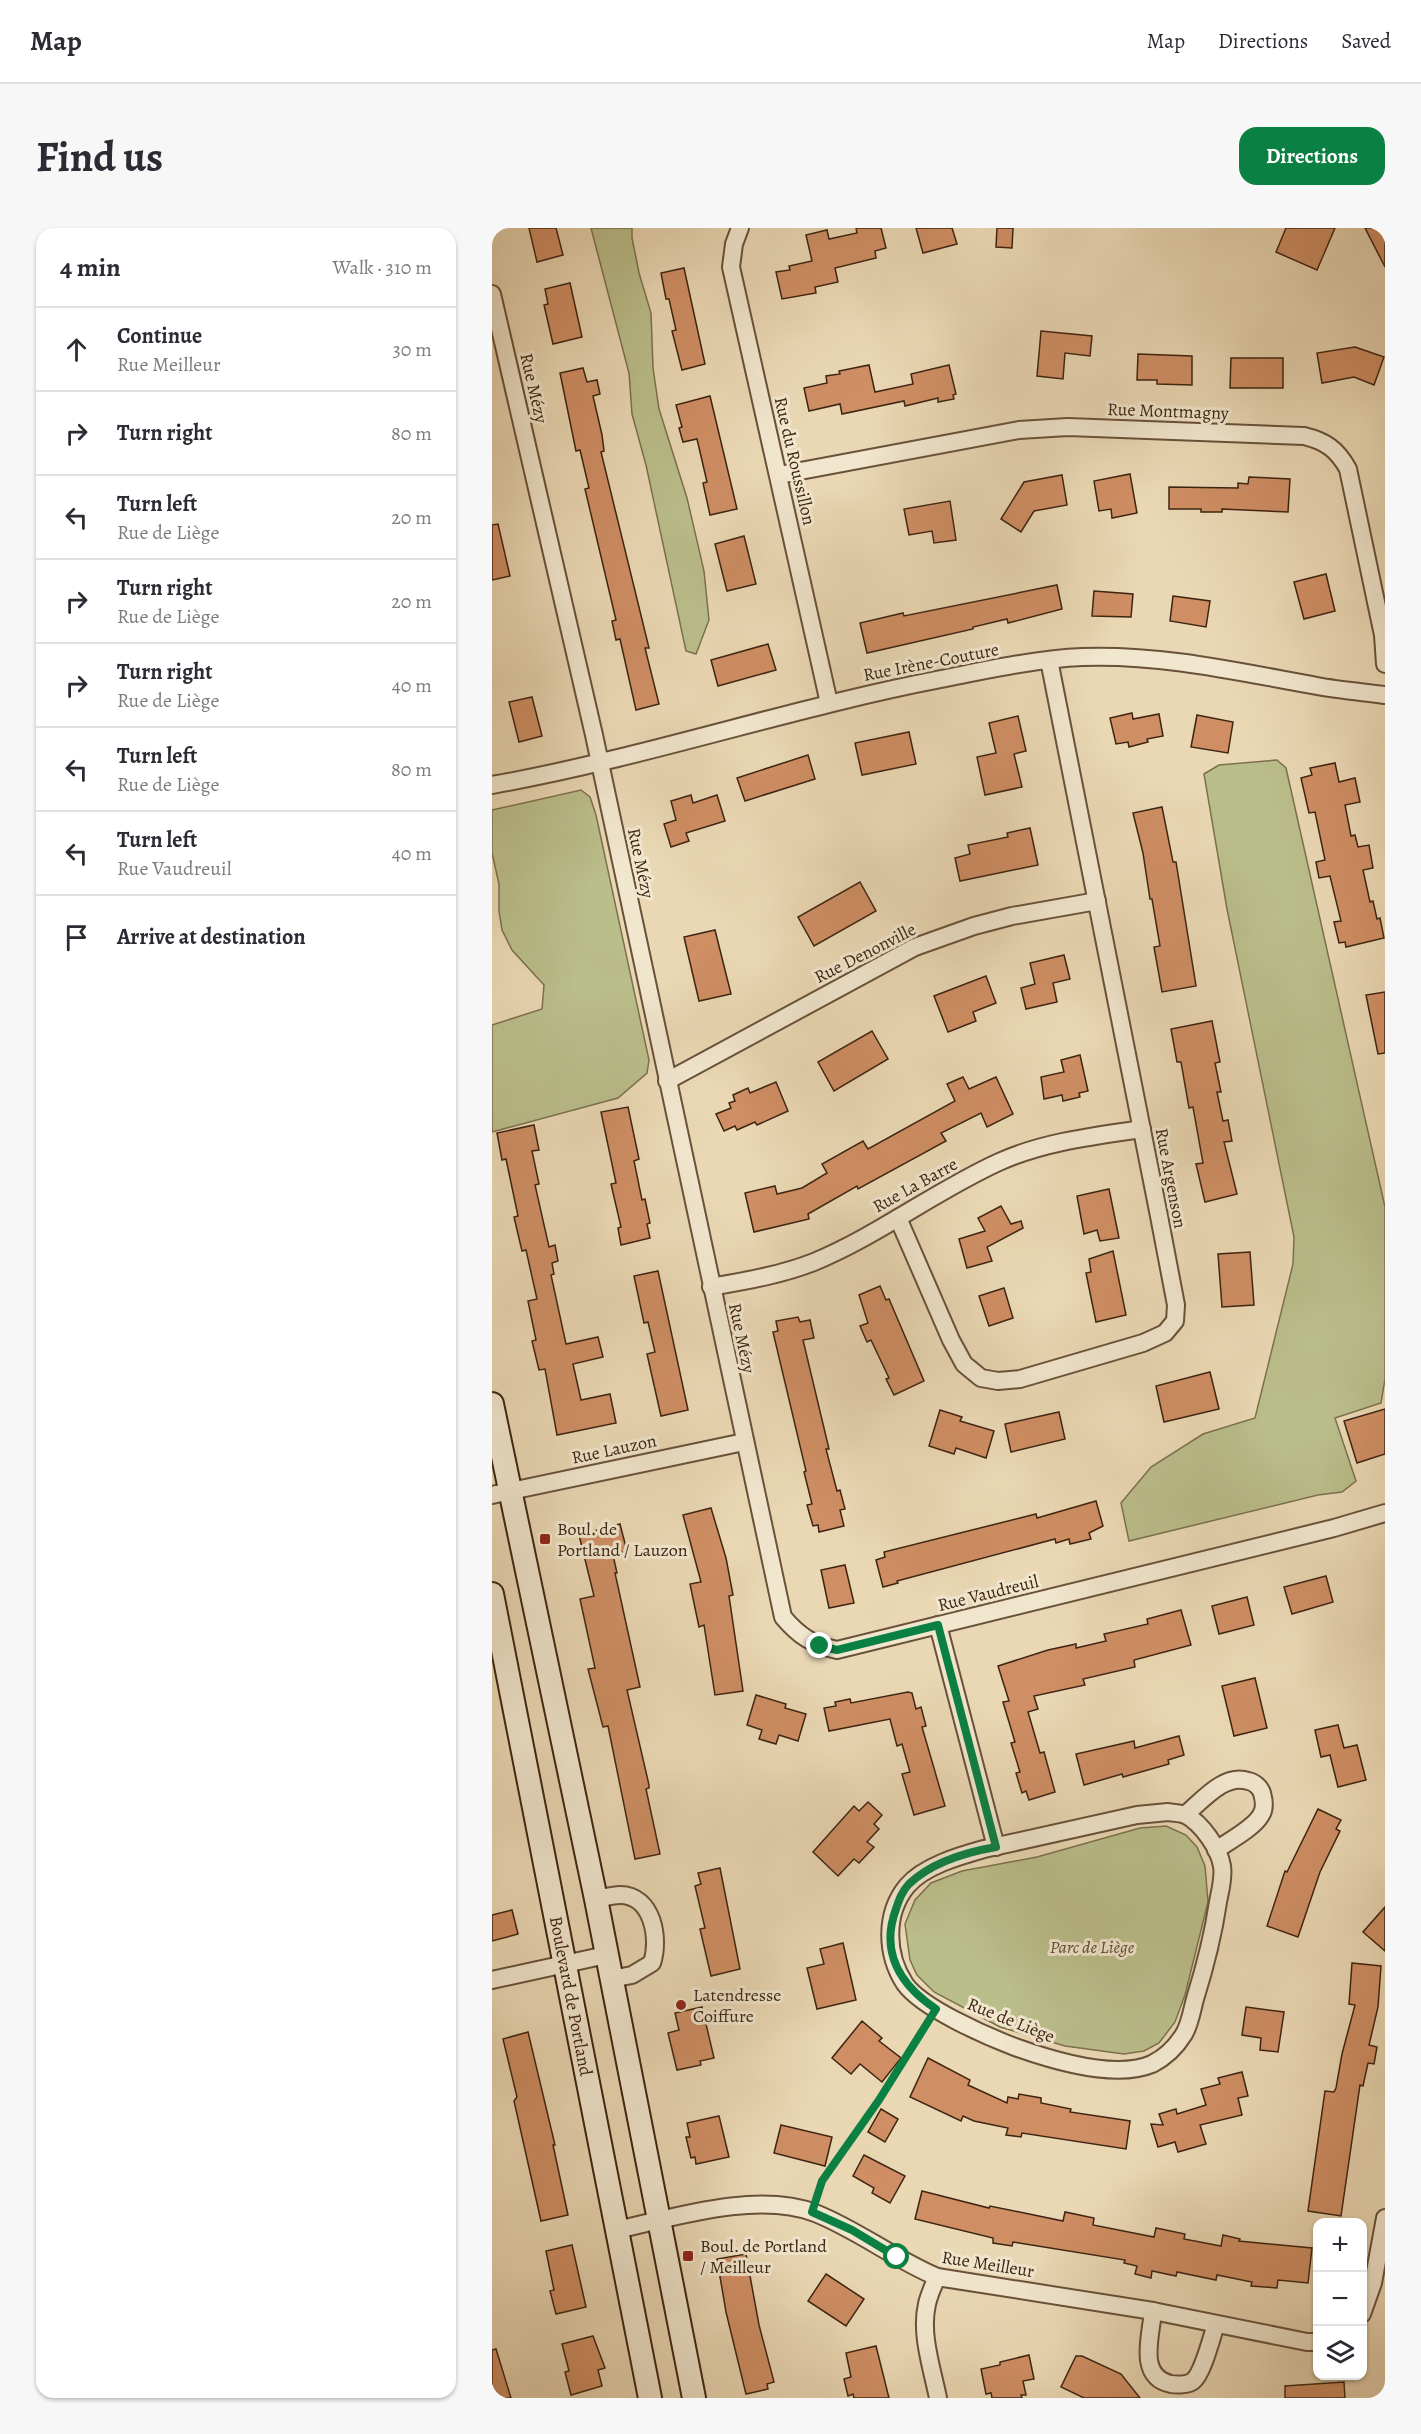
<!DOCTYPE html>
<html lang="en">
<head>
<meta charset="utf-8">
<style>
  body { margin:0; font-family:Alegreya,serif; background:#f7f7f7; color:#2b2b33 }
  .controls { position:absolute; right:18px; bottom:18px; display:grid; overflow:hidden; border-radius:12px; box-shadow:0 2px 4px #0004 }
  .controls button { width:54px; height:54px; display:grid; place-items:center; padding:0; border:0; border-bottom:2px solid #e1e1e2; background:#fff; color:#2b2b33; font:30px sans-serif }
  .stop { position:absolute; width:18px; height:18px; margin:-14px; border:4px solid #0b8043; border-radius:50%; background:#fff }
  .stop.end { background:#0b8043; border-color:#fff; box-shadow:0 2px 6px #0008 }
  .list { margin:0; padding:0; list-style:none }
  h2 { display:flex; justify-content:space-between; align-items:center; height:78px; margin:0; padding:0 24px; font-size:26px }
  h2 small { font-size:20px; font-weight:400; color:#7c7c81 }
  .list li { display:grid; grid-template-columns:39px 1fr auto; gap:18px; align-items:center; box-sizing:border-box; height:84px; padding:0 24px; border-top:2px solid #e1e1e2 }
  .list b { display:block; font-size:22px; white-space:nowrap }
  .list p { margin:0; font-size:20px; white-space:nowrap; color:#7c7c81 }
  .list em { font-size:20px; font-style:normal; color:#7c7c81 }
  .icon { flex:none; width:33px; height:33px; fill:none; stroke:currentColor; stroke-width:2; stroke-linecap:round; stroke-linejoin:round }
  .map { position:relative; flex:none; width:893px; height:2170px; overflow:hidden; border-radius:18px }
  header { display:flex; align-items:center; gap:36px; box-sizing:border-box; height:84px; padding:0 30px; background:#fff; border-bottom:2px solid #e1e1e2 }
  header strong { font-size:28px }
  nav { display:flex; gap:33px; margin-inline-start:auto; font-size:21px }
  .intro { display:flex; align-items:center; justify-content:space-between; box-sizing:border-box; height:144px; padding:0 36px }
  h1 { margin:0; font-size:42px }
  .button { padding:15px 27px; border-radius:18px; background:#0b8043; color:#fff; font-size:21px; font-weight:700 }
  main { display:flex; gap:36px; padding:0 36px }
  aside { flex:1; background:#fff; border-radius:18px; box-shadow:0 2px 4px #0004 }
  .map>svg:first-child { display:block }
</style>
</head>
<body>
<header>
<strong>Map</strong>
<nav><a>Map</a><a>Directions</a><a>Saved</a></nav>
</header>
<div class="intro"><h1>Find us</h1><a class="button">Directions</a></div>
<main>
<aside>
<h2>4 min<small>Walk · 310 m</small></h2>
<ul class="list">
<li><svg class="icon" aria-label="ahead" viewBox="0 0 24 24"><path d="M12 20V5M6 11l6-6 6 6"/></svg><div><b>Continue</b><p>Rue Meilleur</p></div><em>30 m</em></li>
<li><svg class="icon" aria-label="right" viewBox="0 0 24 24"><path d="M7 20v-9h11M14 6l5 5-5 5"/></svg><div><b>Turn right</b></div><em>80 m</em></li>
<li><svg class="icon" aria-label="left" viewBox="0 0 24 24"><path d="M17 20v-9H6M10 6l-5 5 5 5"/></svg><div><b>Turn left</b><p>Rue de Liège</p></div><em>20 m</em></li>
<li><svg class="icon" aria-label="right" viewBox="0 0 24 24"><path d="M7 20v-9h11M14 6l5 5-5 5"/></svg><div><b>Turn right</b><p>Rue de Liège</p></div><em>20 m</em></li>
<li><svg class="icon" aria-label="right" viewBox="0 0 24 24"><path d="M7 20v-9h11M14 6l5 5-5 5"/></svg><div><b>Turn right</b><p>Rue de Liège</p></div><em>40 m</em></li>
<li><svg class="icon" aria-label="left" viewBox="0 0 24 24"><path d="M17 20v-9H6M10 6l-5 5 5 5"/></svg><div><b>Turn left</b><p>Rue de Liège</p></div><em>80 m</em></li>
<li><svg class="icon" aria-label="left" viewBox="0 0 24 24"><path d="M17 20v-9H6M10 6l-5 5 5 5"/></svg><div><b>Turn left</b><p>Rue Vaudreuil</p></div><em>40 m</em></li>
<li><svg class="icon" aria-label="arrive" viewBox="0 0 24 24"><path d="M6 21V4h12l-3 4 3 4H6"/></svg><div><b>Arrive at destination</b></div></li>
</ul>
</aside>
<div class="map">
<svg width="893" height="2170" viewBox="0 0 893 2170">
  <rect width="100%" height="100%" fill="#ead8b4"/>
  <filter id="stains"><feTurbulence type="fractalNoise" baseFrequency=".00333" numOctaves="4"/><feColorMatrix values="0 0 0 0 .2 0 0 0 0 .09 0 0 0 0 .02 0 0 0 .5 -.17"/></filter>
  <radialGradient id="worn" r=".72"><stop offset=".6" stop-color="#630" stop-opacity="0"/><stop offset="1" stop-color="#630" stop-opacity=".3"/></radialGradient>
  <g fill="#babe8b" stroke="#7c714e" stroke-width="1.5">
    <polygon points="99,0 140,0 140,10 147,45 159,85 161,140 167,181 195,270 212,343 217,392 204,426 194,423 154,237 140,186 137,145"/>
    <polygon points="785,532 794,540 893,979 893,1151 889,1175 843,1190 864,1253 850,1264 826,1267 637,1313 629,1275 659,1239 711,1206 763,1190 801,1036 802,1009 735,681 712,546 727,537"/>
    <polygon points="89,562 98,569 104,587 157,832 155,845 126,870 0,904 0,797 50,781 52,757 20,722 10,702 7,683 7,656 0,625 0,582"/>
    <polygon points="674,1598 694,1607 705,1619 713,1638 716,1674 693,1767 683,1794 667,1815 652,1823 632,1826 573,1818 508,1799 442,1764 425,1747 418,1732 413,1696 423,1672 439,1655 470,1643 545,1629 648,1600"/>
  </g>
  <g fill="#cf8e64" stroke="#3e2412" stroke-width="1.5">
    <polygon points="37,0 64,0 71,27 45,34"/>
    <polygon points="364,0 389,0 394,20 383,23 384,30 343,40 346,54 323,59 324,65 290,71 284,44 298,42 297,38 320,33 314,7 335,2 337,11 365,5"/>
    <polygon points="424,0 460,0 465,16 431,25"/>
    <polygon points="505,0 521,0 520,20 504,19"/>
    <polygon points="794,0 843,0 825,42 784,24"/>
    <polygon points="873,0 893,0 893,39"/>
    <polygon points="192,40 213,136 190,142 180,103 184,102 177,71 174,71 169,45"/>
    <polygon points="78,55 90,109 61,116 52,77 56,76 53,61"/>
    <polygon points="549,103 600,108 598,128 573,125 571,151 545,148"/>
    <polygon points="863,119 892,129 882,157 862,149 830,155 825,125"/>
    <polygon points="646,126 700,128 700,157 665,156 665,152 645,152"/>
    <polygon points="739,130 791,130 791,160 738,160"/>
    <polygon points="377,137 383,164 421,156 419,146 457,137 464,166 461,167 462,171 446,174 446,170 413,178 412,173 350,186 348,176 317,183 312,160 335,155 334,148 348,146 347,143"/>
    <polygon points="91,140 95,154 105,152 108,166 101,168 110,207 112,223 109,224 157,420 153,420 167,476 144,482 128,411 124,412 120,393 124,392 93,261 97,260 88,222 84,223 68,145"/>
    <polygon points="218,168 245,281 218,287 211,255 215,254 205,211 191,214 187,200 190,199 184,177"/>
    <polygon points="638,246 645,285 620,290 619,281 607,283 602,253"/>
    <polygon points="570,247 575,277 542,283 529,304 509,291 532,254"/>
    <polygon points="757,249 798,251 796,284 730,281 730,284 709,284 709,281 677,281 677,259 746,260 746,255 756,256"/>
    <polygon points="458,273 464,312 442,315 440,303 417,307 412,281"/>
    <polygon points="6,296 18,348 0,352 0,297"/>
    <polygon points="252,308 264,356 235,363 223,316"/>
    <polygon points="834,346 843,383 812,391 802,354"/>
    <polygon points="565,357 570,381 516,395 515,391 481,399 481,401 375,425 368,395 411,385 412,388"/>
    <polygon points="602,363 641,366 639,389 600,388"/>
    <polygon points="681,368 718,373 714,399 678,393"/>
    <polygon points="276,416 284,442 226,458 219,432"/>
    <polygon points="40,469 50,508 27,514 17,474"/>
    <polygon points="640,485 641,491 667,486 671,508 655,511 656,514 637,519 636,514 624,516 618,490"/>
    <polygon points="705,487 741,494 736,525 699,519"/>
    <polygon points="526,488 534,523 522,526 530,559 493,567 485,529 504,525 497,495"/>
    <polygon points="417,504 424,536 370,547 363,515"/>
    <polygon points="316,527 323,551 253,573 245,550"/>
    <polygon points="843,535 847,554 863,550 868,574 853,577 859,608 863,607 866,619 877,617 881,640 871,642 878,674 881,673 885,691 888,690 892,710 854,719 853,714 847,715 842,694 849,693 838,648 827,650 824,634 833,632 823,584 817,585 809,550 820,547 818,540"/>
    <polygon points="199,567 201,575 225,567 233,593 194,605 197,613 179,619 172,596 184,592 179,573"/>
    <polygon points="670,579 681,634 684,634 704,758 670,764 662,719 668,718 660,671 658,671 651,625 641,585"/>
    <polygon points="538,600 546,637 468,653 463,630 478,626 476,617 516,609 515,605"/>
    <polygon points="368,654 384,683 322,718 306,689"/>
    <polygon points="223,702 239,766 207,773 192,709"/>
    <polygon points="572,727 578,751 561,755 565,774 534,781 529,760 543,756 538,735"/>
    <polygon points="494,748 504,775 481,784 484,793 456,804 442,768"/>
    <polygon points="893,764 893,825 886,826 874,767"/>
    <polygon points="720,793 728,834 723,835 729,864 725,864 731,893 736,892 740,913 732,914 745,966 713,974 704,936 711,935 701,879 697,880 689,834 685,834 679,801"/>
    <polygon points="380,803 396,831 342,863 326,834"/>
    <polygon points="588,827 596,863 587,865 588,869 571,873 570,867 552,871 549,849 572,844 569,832"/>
    <polygon points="471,849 477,861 504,849 521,886 495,899 489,885 449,905 454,913 366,961 365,958 316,986 317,991 262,1004 253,965 283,958 285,966 310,960 335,945 330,936 371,913 376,921 463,873 455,856"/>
    <polygon points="284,854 296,883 265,897 263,894 245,902 243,898 232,903 224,886 239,880 237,875 243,873 241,867 256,860 258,865"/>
    <polygon points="136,879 147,931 142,933 150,972 153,971 158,995 155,996 158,1010 129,1017 126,1000 129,999 119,956 124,955 109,884"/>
    <polygon points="42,897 47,922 40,923 47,956 43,957 57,1019 63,1017 66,1033 60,1035 62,1046 59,1047 74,1116 106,1109 111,1129 81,1136 89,1172 118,1166 124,1195 65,1207 53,1141 47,1142 40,1113 44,1112 36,1073 45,1071 34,1022 30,1023 22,989 26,988 14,931 10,932 5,905"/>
    <polygon points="617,961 627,1010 608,1013 605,1002 592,1006 585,968"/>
    <polygon points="509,978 519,996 529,993 531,1000 495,1019 500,1033 475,1040 467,1011 493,1003 486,990"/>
    <polygon points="621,1023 634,1087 604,1094 594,1045 599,1044 597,1031"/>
    <polygon points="758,1024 762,1077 730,1079 726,1026"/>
    <polygon points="166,1043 196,1182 169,1188 155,1126 163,1124 156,1094 152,1095 142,1048"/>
    <polygon points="388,1058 394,1072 397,1071 432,1153 402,1167 394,1151 397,1150 379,1112 375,1114 368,1098 376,1095 367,1067"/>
    <polygon points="512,1060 521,1090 497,1098 487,1068"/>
    <polygon points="306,1089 308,1094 318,1092 322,1110 311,1112 337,1221 334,1221 345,1263 348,1262 353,1281 348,1282 352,1298 327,1304 326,1297 321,1298 315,1277 320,1276 312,1244 314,1243 281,1104 286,1103 284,1093"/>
    <polygon points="718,1144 727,1181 672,1194 664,1158"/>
    <polygon points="893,1181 893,1226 865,1235 852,1193"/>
    <polygon points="448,1182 470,1189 468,1193 502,1203 494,1230 464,1220 462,1226 437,1218"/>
    <polygon points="567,1184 573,1211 519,1224 513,1196"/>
    <polygon points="604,1273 611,1298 597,1305 599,1311 578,1316 577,1311 564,1315 563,1311 405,1353 406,1355 391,1359 384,1332 393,1329 392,1324 544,1286 545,1290"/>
    <polygon points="219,1280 234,1330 241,1367 237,1368 251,1463 223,1467 212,1397 207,1399 198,1356 209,1354 191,1287"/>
    <polygon points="128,1296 135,1323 121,1327 125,1345 123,1345 148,1459 135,1462 157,1557 157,1560 154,1561 168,1626 143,1631 116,1498 111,1499 96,1441 103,1440 88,1371 102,1368 87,1307"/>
    <polygon points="353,1337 362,1375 337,1380 329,1342"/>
    <polygon points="834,1348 841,1374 800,1386 792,1359"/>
    <polygon points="755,1369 762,1397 727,1406 720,1378"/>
    <polygon points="689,1382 699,1417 642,1432 643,1439 591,1451 593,1457 542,1468 546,1481 536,1484 548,1525 552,1524 563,1564 537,1572 534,1563 530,1565 524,1545 528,1544 519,1515 523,1514 511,1474 517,1473 506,1438 556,1422 584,1416 584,1420 614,1413 612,1406 656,1396 655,1391"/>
    <polygon points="763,1450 775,1500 742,1508 730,1458"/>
    <polygon points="416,1464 420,1465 424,1481 429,1479 434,1498 430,1499 453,1578 422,1587 410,1546 418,1544 410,1516 405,1518 398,1491 337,1503 332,1480 344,1478 343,1474 358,1471 359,1475"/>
    <polygon points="264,1467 294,1476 293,1480 314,1486 306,1513 287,1507 284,1516 267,1511 270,1502 255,1497"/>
    <polygon points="846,1497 852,1520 865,1517 874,1552 846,1559 838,1527 829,1529 823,1502"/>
    <polygon points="687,1508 692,1527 676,1532 677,1536 631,1549 630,1546 592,1557 584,1526 642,1513 643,1520"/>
    <polygon points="376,1574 390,1587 382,1596 387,1601 375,1614 382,1619 367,1635 362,1631 346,1648 321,1624 362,1578 367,1583"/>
    <polygon points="826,1581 849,1592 844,1601 848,1603 828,1644 806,1709 775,1698 793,1643 795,1644"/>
    <polygon points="228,1640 248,1741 219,1748 208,1701 213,1700 203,1658 209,1656 206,1645"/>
    <polygon points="893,1679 893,1723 871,1704"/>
    <polygon points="20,1682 26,1706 0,1713 0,1687"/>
    <polygon points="351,1715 364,1772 325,1781 315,1740 332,1736 328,1721"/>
    <polygon points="860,1735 889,1738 886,1779 877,1817 885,1819 882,1836 876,1835 871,1858 868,1857 849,1988 816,1983 833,1863 842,1864 844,1860 850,1826 863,1777 857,1776"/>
    <polygon points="210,1779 222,1830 208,1833 209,1837 185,1842 176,1805 187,1802 183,1785"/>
    <polygon points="754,1779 792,1784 786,1824 768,1822 769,1810 750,1807"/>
    <polygon points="370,1793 390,1810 387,1813 409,1830 390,1854 368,1836 359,1846 340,1830"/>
    <polygon points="36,1804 63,1917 61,1917 76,1987 49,1993 22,1873 25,1869 11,1811"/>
    <polygon points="436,1830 478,1852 476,1857 515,1875 516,1869 526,1871 527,1866 549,1870 549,1875 579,1881 578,1884 638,1893 634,1921 530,1905 529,1909 514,1907 516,1900 482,1893 471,1888 469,1893 418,1869"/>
    <polygon points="750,1844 756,1868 746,1870 750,1887 708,1897 714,1916 686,1924 683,1914 666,1919 659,1896 671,1897 667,1886 684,1881 685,1886 714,1877 709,1861 728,1856 726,1850"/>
    <polygon points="389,1881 406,1891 393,1914 376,1904"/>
    <polygon points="227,1888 237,1929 204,1936 203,1929 199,1930 194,1909 198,1909 195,1895"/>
    <polygon points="289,1897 340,1909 333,1938 282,1925"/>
    <polygon points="372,1927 413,1948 398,1975 380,1965 382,1960 361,1948"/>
    <polygon points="430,1963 497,1980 498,1978 571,1993 573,1984 602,1990 601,1997 662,2009 664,2000 693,2006 692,2011 729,2018 731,2007 748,2011 747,2013 820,2020 816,2055 786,2052 785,2060 759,2058 760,2054 725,2047 724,2052 685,2044 684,2048 660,2043 659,2050 643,2046 645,2038 632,2035 633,2032 521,2014 520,2018 501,2015 501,2010 423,1991"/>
    <polygon points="80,2017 94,2079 64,2086 58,2063 62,2062 54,2023"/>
    <polygon points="254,2026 267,2097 282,2154 275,2156 276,2161 254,2166 234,2084 225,2031"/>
    <polygon points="334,2046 372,2071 354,2098 316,2073"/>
    <polygon points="101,2108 113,2140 106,2142 110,2158 79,2167 73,2144 77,2143 70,2116"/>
    <polygon points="384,2118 397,2170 362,2170 361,2166 356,2168 352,2151 359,2149 354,2125"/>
    <polygon points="4,2121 19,2170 0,2170 0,2122"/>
    <polygon points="537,2127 542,2151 531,2153 534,2167 529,2167 530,2170 500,2170 499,2165 494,2166 489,2141 508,2137 508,2134"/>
    <polygon points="584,2128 590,2128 629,2146 648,2170 592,2170 569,2159"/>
    <polygon points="852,2154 853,2170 793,2170 793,2158"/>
  </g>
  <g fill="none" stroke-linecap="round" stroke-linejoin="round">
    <defs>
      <g id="street">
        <polyline points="248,0 242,16 239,39 337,475"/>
        <path d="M0,66l102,441 189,882c16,19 30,28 54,33l497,-122 51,-15"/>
        <path d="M287,247l240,-45 49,-3 236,9c21,5 33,13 44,33l35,166 2,29"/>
        <path d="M0,557c152,-27 298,-77 449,-106 46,-9 94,-20 141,-22 79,-3 157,15 235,29 22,4 45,6 68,9"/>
        <polyline points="175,853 423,719 482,698 520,688 605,673"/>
        <polyline points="406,990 459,1112 472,1136 489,1150 506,1153 528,1151 651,1115 673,1105 683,1093 684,1077 667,988 557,432"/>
        <path d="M219,1059c34,-6 70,-12 103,-25 65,-27 121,-71 185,-100 44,-20 95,-26 143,-33"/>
        <polyline points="0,1267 252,1214"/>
        <polyline points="446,1397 504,1619"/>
        <path d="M676,1584c5,1 13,1 18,3 16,9 33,33 36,51 2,12 -2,25 -4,36 -5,34 -13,65 -23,97 -3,11 -5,25 -11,35 -8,13 -18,23 -32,30 -38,16 -101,-4 -137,-17 -29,-11 -93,-39 -110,-63 -19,-29 -21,-70 2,-98 17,-20 52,-30 77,-37l153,-34z"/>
        <path d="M693,1587c17,-14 39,-42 63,-34 6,1 12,6 14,12 2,7 3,16 -1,22 -7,13 -32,26 -45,35"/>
        <path d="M104,1671c7,-1 16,-4 24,-4 33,0 40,44 32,68l-20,12 -21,4"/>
        <polyline points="0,1752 114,1727"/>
        <path d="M125,2002c58,-13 141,-39 198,-17 43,17 79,46 122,64l216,34 154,31h11"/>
        <path d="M445,2049c-4,9 -8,18 -10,27 -7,30 5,64 11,94"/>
        <path d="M661,2083c-2,25 -16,66 18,73 6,1 17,1 22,-3 10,-8 19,-45 23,-57"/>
        <polyline points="870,2086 881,2055 893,1990"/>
      </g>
      <g id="secondary">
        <polyline points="0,1176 104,1671 202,2170"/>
        <polyline points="0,1366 158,2170"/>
      </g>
    </defs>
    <use href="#street" stroke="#69513a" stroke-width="20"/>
    <use href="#secondary" stroke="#3e2412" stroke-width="26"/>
    <polyline stroke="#3e2412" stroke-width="4" stroke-dasharray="4.5 3" stroke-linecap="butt" points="325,1969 330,1953 387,1872 436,1794"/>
    <use href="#street" stroke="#f1e6ce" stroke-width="16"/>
    <use href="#secondary" stroke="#f1e6ce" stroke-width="22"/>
  </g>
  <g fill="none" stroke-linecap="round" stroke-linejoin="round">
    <path stroke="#0b8043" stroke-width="8" d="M328,1418l17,4 101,-25 58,222c-29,5 -65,16 -87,37 -7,7 -10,16 -13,25 -16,43 4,76 40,100l-57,91 -57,81 -10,31 40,18 45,27"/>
  </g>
  <g fill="#8f2418" stroke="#f1e6ce" stroke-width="2">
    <rect x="47" y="1305" width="12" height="12" rx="3"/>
    <circle cx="189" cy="1777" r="6"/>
    <rect x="190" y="2022" width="12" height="12" rx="3"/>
  </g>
  <g text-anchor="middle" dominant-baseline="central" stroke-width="6" stroke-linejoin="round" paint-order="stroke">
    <g font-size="18" fill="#3e2412" stroke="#f1e6ce">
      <text transform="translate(42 160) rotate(77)">Rue Mézy</text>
      <text transform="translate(676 183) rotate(2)">Rue Montmagny</text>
      <text transform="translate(303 233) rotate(77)">Rue du Roussillon</text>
      <text transform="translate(439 434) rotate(-11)">Rue Irène-Couture</text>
      <text transform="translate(149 635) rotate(78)">Rue Mézy</text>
      <text transform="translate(373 725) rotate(-27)">Rue Denonville</text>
      <text transform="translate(679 950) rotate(79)">Rue Argenson</text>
      <text transform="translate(423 957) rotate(-29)">Rue La Barre</text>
      <text transform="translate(250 1110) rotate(78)">Rue Mézy</text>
      <text transform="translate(122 1221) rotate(-12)">Rue Lauzon</text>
      <text transform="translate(496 1365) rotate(-14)">Rue Vaudreuil</text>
      <text transform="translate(79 1768) rotate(79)">Boulevard de Portland</text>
      <text transform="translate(519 1792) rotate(22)">Rue de Liège</text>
      <text transform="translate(496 2036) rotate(9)">Rue Meilleur</text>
    </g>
    <g font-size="18" fill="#3e2412" stroke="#f1e6ce" text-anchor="start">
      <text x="65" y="1301">Boul. de<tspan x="65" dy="21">Portland / Lauzon</tspan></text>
      <text x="201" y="1767">Latendresse<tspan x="201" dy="21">Coiffure</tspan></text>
      <text x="208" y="2018">Boul. de Portland<tspan x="208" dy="21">/ Meilleur</tspan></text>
    </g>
    <g font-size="18" font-style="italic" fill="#5d4a30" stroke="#f1e6ce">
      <text x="600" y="1719">Parc de Liège</text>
    </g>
  </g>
  <rect width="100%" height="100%" filter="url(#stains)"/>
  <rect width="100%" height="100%" fill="url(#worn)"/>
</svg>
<div class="controls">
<button>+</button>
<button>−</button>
<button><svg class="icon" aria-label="layers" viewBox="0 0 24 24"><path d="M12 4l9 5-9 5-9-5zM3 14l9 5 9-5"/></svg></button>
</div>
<div class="stop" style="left:405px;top:2029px"></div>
<div class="stop end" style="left:328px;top:1418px"></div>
</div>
</main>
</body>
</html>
